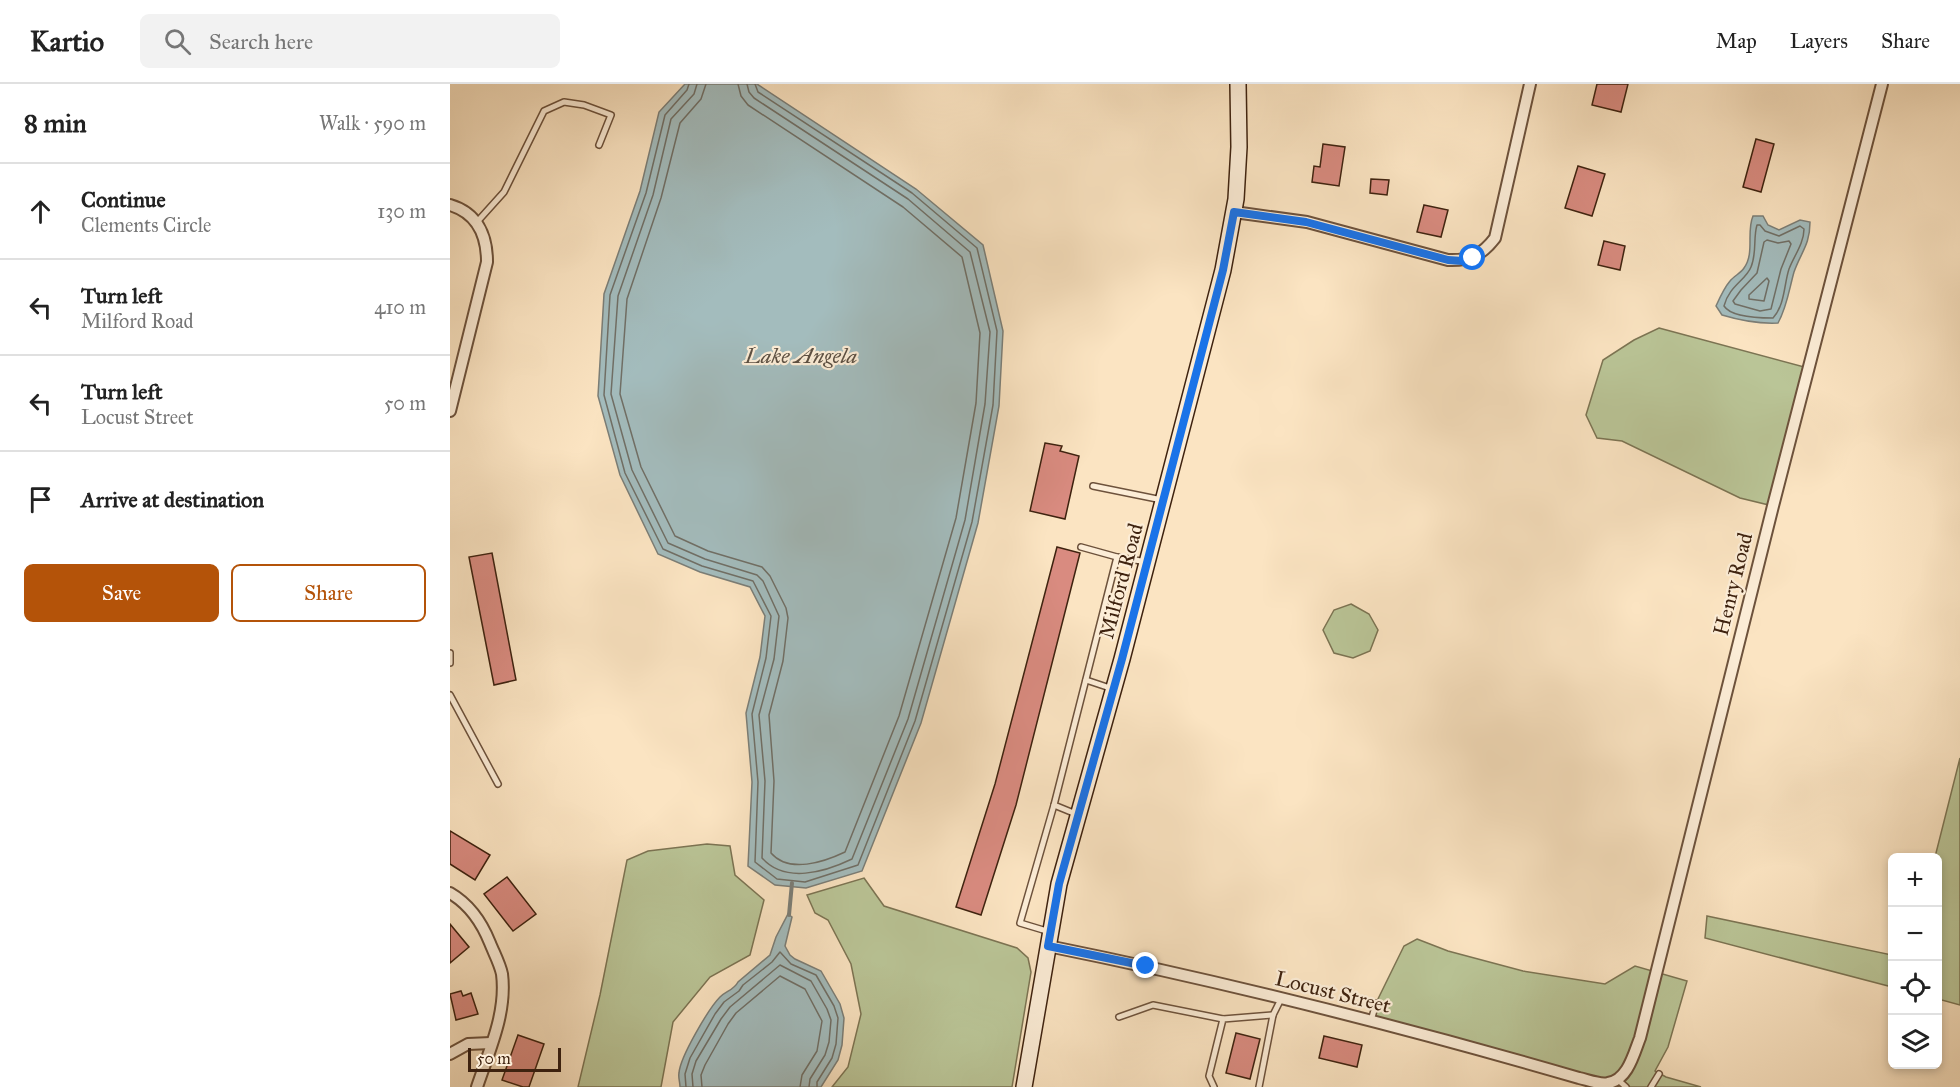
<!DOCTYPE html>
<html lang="en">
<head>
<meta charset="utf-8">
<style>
  body { margin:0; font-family:"IM FELL Great Primer",serif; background:#f2f2f2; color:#222 }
  .controls { position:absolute; right:18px; bottom:18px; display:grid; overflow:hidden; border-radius:9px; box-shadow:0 3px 9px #0003 }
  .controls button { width:54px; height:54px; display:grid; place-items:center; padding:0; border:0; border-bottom:2px solid #e0e0e0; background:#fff; color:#222; font:30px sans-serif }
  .scale { position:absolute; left:18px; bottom:15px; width:93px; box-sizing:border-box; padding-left:6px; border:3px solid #3e220f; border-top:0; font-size:16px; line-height:21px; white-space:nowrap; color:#3e220f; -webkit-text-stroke:4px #fcedd7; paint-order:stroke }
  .stop { position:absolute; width:18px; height:18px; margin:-14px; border:4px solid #1a73e8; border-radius:50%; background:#fff }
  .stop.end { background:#1a73e8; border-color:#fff; box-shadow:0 2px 6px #0008 }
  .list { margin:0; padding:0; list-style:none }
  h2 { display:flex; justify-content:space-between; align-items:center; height:78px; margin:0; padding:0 24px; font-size:26px }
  h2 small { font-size:20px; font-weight:400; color:#767676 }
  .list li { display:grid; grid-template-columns:39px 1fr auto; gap:18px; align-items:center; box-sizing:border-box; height:96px; padding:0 24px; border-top:2px solid #e0e0e0 }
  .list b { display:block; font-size:22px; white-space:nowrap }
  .list p { margin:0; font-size:20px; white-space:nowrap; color:#767676 }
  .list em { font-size:20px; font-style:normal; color:#767676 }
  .actions { display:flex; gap:12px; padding:18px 24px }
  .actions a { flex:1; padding:14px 0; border:2px solid #b45309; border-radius:9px; text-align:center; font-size:21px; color:#b45309 }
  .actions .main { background:#b45309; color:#fff }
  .icon { flex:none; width:33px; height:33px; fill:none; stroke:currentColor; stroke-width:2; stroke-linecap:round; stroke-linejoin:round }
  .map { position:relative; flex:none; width:1510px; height:1003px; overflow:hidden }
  header { display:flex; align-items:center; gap:36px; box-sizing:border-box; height:84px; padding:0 30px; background:#fff; border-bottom:2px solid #e0e0e0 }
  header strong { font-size:28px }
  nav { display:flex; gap:33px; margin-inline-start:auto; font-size:21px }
  .search { width:420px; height:54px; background:#f2f2f2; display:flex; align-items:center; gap:15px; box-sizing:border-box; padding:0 21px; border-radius:9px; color:#767676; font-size:22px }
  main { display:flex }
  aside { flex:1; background:#fff }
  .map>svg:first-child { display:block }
</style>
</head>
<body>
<header>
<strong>Kartio</strong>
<div class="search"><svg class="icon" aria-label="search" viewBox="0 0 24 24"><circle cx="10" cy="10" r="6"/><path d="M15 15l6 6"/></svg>Search here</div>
<nav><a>Map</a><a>Layers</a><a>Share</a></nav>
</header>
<main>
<aside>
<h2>8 min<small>Walk · 590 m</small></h2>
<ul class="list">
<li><svg class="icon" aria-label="ahead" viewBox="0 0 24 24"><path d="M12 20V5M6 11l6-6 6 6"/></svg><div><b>Continue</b><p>Clements Circle</p></div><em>130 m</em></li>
<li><svg class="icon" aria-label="left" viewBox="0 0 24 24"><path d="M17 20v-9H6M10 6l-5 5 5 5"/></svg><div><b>Turn left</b><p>Milford Road</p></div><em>410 m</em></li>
<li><svg class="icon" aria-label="left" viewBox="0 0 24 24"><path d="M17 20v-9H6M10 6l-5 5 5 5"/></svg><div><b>Turn left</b><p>Locust Street</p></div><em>50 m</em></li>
<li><svg class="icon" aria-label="arrive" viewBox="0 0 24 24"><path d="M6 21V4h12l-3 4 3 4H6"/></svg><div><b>Arrive at destination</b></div></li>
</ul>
<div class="actions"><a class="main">Save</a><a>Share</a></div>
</aside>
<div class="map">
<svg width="1510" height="1003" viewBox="0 0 1510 1003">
  <rect width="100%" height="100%" fill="#fbe4c2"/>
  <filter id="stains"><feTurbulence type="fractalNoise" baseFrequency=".00333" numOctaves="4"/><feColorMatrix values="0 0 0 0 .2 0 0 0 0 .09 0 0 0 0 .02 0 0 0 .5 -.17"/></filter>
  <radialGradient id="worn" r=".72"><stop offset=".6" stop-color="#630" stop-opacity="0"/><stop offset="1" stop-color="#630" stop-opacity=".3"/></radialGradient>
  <g fill="#bac597" stroke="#7c7453" stroke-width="1.5">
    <polygon points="1209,244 1358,284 1323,422 1290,414 1172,357 1147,354 1136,331 1153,276 1184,256"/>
    <polygon points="901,520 919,530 928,546 920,567 903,574 884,569 873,546 884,526"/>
    <polygon points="1510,674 1510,921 1488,915 1488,774 1485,773"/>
    <polygon points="257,760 280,762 285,791 314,816 300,871 260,893 223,938 211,1003 128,1003 150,911 177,776 198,767"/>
    <polygon points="414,794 434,822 567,864 578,874 581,888 562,1003 382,1003 398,983 411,930 401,880 378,836 365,829 357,811"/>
    <polygon points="1257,832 1442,871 1442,903 1255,854"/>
    <polygon points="967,855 998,867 1073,887 1155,900 1185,882 1237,897 1218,963 1205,987 1216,993 1251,1003 1158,1003 921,937 926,919 954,862"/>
  </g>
  <g fill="#a3bcbd" stroke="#7b7e77" stroke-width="1.5">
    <polygon points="235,0 307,0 466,105 533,161 553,247 549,322 528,439 471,639 412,787 356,804 325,801 298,782 302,698 296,629 310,573 315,532 300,503 250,488 208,470 170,391 148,312 154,210 190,107 209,28"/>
    <path d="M1303,132h10l5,9 11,5 21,-10 10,2c0,23 -9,30 -16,50 -5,18 -7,35 -16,51 -20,1 -36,-2 -56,-8l-6,-9c4,-9 8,-18 14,-25 4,-5 11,-8 14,-13 11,-15 2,-36 9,-52z"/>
    <path d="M338,830l4,3 -7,29 5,9 5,4 26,12 19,33 4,14 -2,27 -4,15 -17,27h-141c0,-5 -2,-10 -1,-14 1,-16 30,-65 41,-76 6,-6 14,-7 18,-15l32,-27 6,-18z"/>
  </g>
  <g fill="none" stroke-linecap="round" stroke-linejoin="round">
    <g stroke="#706f66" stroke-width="1.5">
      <polyline points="239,0 237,6 215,31 196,109 160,211 154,311 175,389 213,465 252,482 303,497 321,532 316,574 302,630 308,698 305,778 327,795 355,798 408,781 465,637 522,438 543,321 547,247 527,164 462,109 308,8 305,0"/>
      <path d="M247,0l-3,10 -23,25 -18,76 -35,101 -7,98 21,76 36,73 37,16 52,16 6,6 16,35 -5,43 -15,56 6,66 -3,77c23,26 63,14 90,1l56,-140 57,-199 20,-116 5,-72 -20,-80 -62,-53 -154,-101 -5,-6 -2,-8"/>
      <path d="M256,0l-5,15 -21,24 -19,75 -34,101 -7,95 21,73 34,69 33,15 54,16 8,9 16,32 2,10 -5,43 -14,54 5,66 -3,72c18,21 53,9 74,-1l54,-136 57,-198 20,-115 4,-70 -18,-76 -59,-50 -155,-102 -7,-9 -3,-12"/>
      <path d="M1307,141h3l5,6 14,5 21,-10 4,3c0,14 -10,27 -15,40 -5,15 -4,36 -16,49 -13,0 -42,-1 -49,-12 5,-20 22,-26 27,-39 6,-14 2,-29 6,-42z"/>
      <polygon points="1317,156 1328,159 1339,157 1341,160 1331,185 1321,225 1310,227 1285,220 1283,217 1291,206 1307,189 1314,158"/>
      <polygon points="1317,194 1319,197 1314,217 1299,215 1299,211"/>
      <polyline points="236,1003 235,990 240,974 265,930 274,918 289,907 293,901 322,878 330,868 341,880 366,891 384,922 388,934 386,960 382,974 367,998 367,1003"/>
      <polyline points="243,1003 242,990 246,977 271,935 280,923 330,881 361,897 377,925 381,936 379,958 375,971 360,995 359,1003"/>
      <polyline points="252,1003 251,991 255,981 278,940 286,929 330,892 355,905 372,937 367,967 352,991 350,1003"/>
    </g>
    <polyline stroke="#7b7e77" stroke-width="4" points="339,831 342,799"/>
  </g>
  <g fill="#d98b80" stroke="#3e220f" stroke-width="1.5">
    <polygon points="1147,0 1178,0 1171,28 1142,21"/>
    <polygon points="1306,55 1324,60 1311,108 1293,103"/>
    <polygon points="873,60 895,63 889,102 862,98 864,82 870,83"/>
    <polygon points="1128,82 1155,90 1142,132 1115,124"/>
    <polygon points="921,95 939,96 937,111 920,109"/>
    <polygon points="974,121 998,126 991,153 967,148"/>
    <polygon points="1154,157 1175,162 1170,186 1148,181"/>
    <polygon points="595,359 612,362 610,367 629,372 615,435 580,427"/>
    <polygon points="607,463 630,469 566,721 531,831 506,823 545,700"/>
    <polygon points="42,469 66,596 44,601 19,473"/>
    <polygon points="0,747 40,771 25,796 0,780"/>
    <polygon points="57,793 86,830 63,847 34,810"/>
    <polygon points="0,840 19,863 0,879"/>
    <polygon points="11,907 13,912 21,909 28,930 6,936 0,910"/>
    <polygon points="786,949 810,955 800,995 776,989"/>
    <polygon points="68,951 94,960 79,1003 73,1003 52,996"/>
    <polygon points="874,952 912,961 907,983 869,974"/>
  </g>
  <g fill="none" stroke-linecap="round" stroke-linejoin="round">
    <defs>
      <g id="lane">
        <polyline points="27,138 54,108 94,27 114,18 134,21 161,31 149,61"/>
        <polyline points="643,402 712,416"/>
        <polyline points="631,463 667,473 697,478"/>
        <polyline points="0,569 0,579"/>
        <polyline points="636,596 663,605"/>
        <polyline points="0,611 48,700"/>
        <polyline points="626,730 604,721 667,473"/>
        <polyline points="600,848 570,839 604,721"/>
        <polyline points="669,933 703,921 773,935"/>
        <polyline points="921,937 926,919"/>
        <polyline points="1167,995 1176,1003"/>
        <polyline points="764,1003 759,992 773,935 823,931"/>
        <polyline points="809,1003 823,931 831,915"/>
        <polyline points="1201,1003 1209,990"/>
      </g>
      <g id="street">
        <path d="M0,121c27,8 37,30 37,57l-37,149"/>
        <path d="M784,128l73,10 141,38c22,1 34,-5 47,-22l35,-154"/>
        <path d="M0,809c19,11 32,30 40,50 4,10 10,21 12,31 5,39 -13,77 -25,113"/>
        <path d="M598,862c178,36 356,81 531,132 9,2 21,7 29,5 20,-3 26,-30 32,-45l133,-532 109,-422"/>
        <polyline points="0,970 18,960 41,959"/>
      </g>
      <polyline id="secondary" points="574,1003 609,800 672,575 773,186 786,115 789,63 788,0"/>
    </defs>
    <use href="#lane" stroke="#6d523c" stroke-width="8"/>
    <use href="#street" stroke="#6d523c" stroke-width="14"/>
    <use href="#secondary" stroke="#3e220f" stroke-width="18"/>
    <use href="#lane" stroke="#fcedd7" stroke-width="5"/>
    <use href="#street" stroke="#fcedd7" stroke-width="10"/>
    <use href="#secondary" stroke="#fcedd7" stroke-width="15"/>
  </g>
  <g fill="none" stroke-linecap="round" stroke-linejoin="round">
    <polyline stroke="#1a73e8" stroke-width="8" points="696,882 598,862 609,800 672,575 773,186 784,128 856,138 998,176 1012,177 1023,174"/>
  </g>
  <g text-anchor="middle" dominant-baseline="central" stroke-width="4.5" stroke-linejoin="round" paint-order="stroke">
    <g font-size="21" fill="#3e220f" stroke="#fcedd7">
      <text transform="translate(671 497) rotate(-75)">Milford Road</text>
      <text transform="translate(1283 500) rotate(-76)">Henry Road</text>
      <text transform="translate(883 908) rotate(14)">Locust Street</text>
    </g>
    <g font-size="22" font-style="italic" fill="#5c5043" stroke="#fcedd7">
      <text x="351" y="271">Lake Angela</text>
    </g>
  </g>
  <rect width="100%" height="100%" filter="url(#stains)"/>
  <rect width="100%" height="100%" fill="url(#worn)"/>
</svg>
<div class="controls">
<button>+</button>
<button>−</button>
<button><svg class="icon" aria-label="locate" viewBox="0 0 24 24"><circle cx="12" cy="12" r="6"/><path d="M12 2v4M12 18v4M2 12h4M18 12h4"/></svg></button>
<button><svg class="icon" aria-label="layers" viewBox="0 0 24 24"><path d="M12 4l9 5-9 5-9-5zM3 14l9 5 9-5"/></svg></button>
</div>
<div class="scale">50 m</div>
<div class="stop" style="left:1023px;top:174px"></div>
<div class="stop end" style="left:696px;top:882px"></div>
</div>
</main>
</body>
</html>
